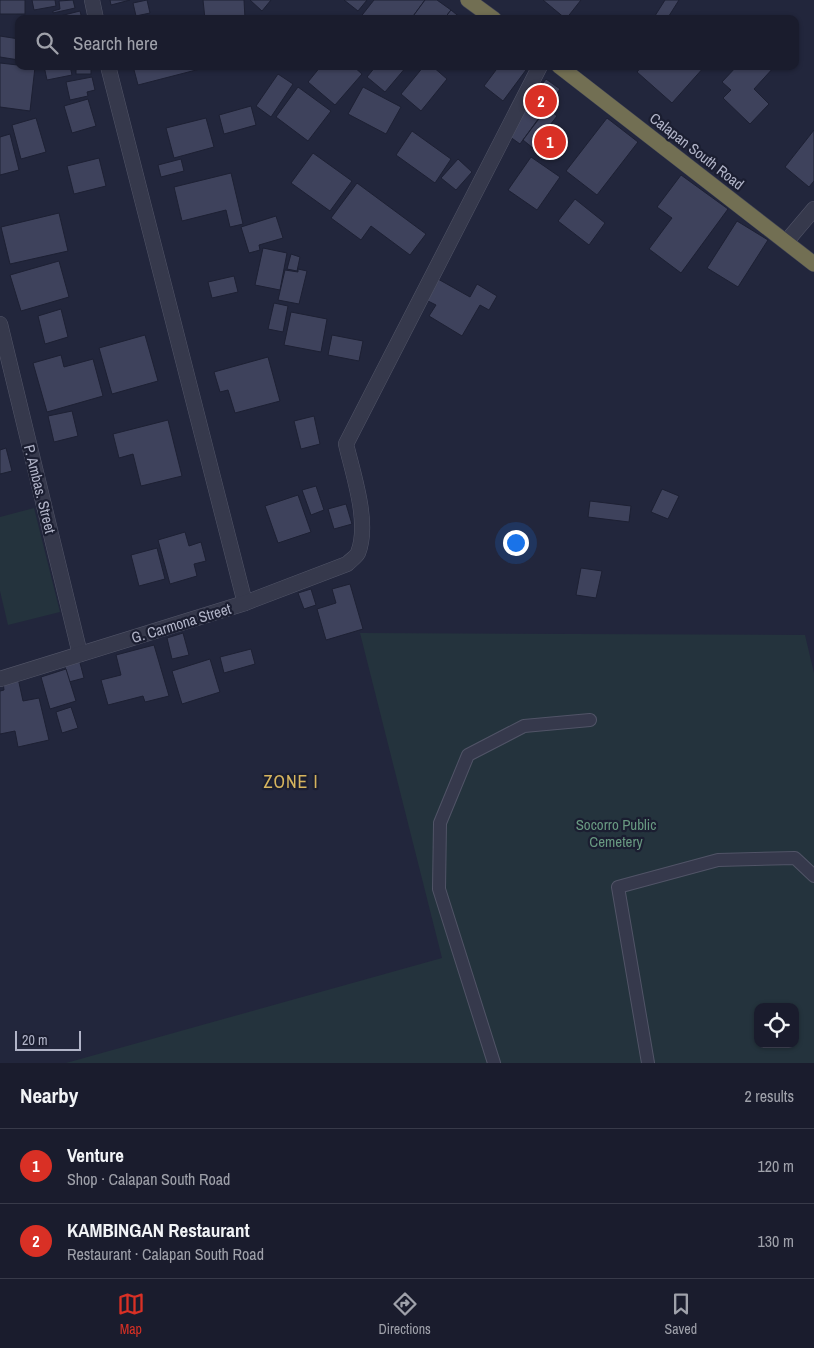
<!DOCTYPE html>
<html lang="en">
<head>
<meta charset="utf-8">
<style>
  body { margin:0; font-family:"Archivo Narrow",sans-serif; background:#272939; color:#f1f3f6 }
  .controls { position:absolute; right:15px; bottom:15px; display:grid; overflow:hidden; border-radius:10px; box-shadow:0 1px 4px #0004 }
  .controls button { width:45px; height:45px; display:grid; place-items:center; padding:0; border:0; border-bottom:1px solid #383a49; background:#1a1c2d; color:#f1f3f6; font:25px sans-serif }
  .scale { position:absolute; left:15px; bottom:12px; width:66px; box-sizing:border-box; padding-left:5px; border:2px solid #b1b4c8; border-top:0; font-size:14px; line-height:18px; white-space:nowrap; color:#b1b4c8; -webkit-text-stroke:4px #1b1e31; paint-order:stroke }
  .you { position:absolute; left:515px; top:542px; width:18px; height:18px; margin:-12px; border:4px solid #fff; border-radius:50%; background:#1a73e8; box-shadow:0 0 0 8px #1a73e833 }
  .badge { display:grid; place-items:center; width:32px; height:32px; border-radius:50%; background:#d93025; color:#fff; font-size:16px; font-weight:700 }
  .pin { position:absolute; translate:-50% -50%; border:2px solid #fff; box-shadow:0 1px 5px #0006 }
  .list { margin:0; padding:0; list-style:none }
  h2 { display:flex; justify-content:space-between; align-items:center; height:65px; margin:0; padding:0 20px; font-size:21px }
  h2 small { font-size:16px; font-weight:400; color:#9fa1aa }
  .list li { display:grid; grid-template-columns:32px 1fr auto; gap:15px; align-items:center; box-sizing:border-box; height:75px; padding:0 20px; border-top:1px solid #383a49 }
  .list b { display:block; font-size:19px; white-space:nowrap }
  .list p { margin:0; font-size:16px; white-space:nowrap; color:#9fa1aa }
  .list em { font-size:16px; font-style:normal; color:#9fa1aa }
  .icon { flex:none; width:28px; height:28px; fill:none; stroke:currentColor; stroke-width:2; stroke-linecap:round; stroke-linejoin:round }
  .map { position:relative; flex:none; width:814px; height:1063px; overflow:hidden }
  .search { position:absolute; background:#1a1c2d; box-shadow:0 1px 4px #0004; left:15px; right:15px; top:15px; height:55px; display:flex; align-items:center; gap:12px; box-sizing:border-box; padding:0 18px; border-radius:10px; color:#9fa1aa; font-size:19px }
  .sheet { height:215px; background:#1a1c2d }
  nav { display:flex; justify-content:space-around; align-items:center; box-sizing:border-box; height:70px; border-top:1px solid #383a49; background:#1a1c2d; font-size:14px; color:#9fa1aa }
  nav a { display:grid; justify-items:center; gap:2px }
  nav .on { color:#d93025 }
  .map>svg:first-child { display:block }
</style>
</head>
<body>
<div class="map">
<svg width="814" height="1063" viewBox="0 0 814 1063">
  <rect width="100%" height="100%" fill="#22263c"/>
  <g fill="#24333d" fill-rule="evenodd">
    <polygon points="34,508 60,612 8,625 0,591 0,517"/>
    <path d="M360,633l445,2 9,38v390h-748l376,-105zM758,1007h37v37h-37z"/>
  </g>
  <g fill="#3e425c" stroke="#1d2033">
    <rect x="0" y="0" width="25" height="14"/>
    <polygon points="32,0 55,0 56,6 34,10"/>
    <polygon points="73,0 75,8 53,13 53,11 60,9 59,1"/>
    <polygon points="110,0 130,0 111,5"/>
    <polygon points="147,0 150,13 136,16 133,3"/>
    <polygon points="203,0 244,0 245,19 205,19"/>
    <polygon points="250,0 271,0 262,11"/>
    <polygon points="344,0 367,0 358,11"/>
    <polygon points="374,0 425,0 411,19 359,19"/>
    <polygon points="425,0 437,0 451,10 444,19 411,19"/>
    <polygon points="543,0 581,0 566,19"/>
    <polygon points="665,0 679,0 667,19 653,19"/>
    <polygon points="451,10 462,19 444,19"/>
    <polygon points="80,11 82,19 52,19 52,18"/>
    <polygon points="0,36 19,39 19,60 0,57"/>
    <polygon points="0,63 35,67 30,111 0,107"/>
    <polygon points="44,66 70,66 72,75 47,80"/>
    <rect x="76" y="66" width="15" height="8"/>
    <polygon points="133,66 199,66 200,69 138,85"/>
    <polygon points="321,66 353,66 362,74 335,105 308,82"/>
    <polygon points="376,66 407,66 385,92 367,77"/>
    <polygon points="424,66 432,66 447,79 421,111 401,94"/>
    <polygon points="499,66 529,66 503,101 484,86"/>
    <polygon points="642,66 705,66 672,103 637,72"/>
    <polygon points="737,66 775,66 754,89 769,104 750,124 723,98 731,90 722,82"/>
    <polygon points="278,74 293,84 271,117 256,106"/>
    <polygon points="92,77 95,90 87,92 88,96 70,100 66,82"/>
    <polygon points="546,79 560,89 520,144 506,134"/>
    <polygon points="298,87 331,111 308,141 276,117"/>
    <polygon points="363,87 401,107 386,134 348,114"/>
    <polygon points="88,99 96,126 72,133 64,106"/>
    <polygon points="251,106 256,125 224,134 219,115"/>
    <polygon points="547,108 557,116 547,129 559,138 544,157 523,140"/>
    <polygon points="36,118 46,152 21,159 12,125"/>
    <polygon points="206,118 214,147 174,158 166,128"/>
    <polygon points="607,118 638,142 597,195 566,171"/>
    <polygon points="814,130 814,181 809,187 785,167"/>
    <polygon points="412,131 451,159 435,183 396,155"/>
    <polygon points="10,134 19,170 0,175 0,137"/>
    <polygon points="313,153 352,181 330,211 291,183"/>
    <polygon points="531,157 560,177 537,210 508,190"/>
    <polygon points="99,158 106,186 74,194 67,166"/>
    <polygon points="181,159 184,171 161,177 158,165"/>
    <polygon points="458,159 472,172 456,190 441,178"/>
    <polygon points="231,173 243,224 230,227 226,210 182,221 174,187"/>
    <polygon points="681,175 728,209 681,273 649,249 672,218 657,207"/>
    <polygon points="357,183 426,234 410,255 371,226 361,240 331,218"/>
    <polygon points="575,199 605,223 589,245 558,221"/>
    <polygon points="59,213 68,251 10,264 1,227"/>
    <polygon points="276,216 283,238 259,245 260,250 249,253 241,227"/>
    <polygon points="737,221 768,240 738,287 707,268"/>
    <polygon points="263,248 287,253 280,290 255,285"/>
    <polygon points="291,254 300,257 297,271 287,269"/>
    <polygon points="59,261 69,297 21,311 10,275"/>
    <polygon points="298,269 307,271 299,304 278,300 285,270 298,272"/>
    <polygon points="234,276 238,292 212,298 208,282"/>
    <polygon points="438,279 470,297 477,284 497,296 489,310 480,305 462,336 429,316 436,305 426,300"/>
    <polygon points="274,303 288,306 283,332 268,329"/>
    <polygon points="61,309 68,337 45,344 38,316"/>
    <polygon points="291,312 327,319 321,352 284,345"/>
    <polygon points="145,335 158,381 112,394 99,348"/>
    <polygon points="332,335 363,341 359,361 328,355"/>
    <polygon points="61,355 64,367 93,359 103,396 47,412 33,363"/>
    <polygon points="268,357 280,401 235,413 228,390 220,392 214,372"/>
    <polygon points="72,411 78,436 54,442 48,416"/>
    <polygon points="314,416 320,444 301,449 294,421"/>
    <polygon points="168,420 182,476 141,486 133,454 119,458 113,434"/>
    <polygon points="6,448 12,471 0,474 0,450"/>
    <polygon points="316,486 324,510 311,515 302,490"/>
    <polygon points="662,489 679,496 668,519 651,512"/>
    <polygon points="298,495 311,532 278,543 265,506"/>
    <polygon points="590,501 631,506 629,522 588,517"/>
    <polygon points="346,504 352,524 334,529 328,509"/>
    <polygon points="185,532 189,546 201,542 206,561 194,564 197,576 170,584 158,540"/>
    <polygon points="157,548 165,579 139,586 131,555"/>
    <polygon points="581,568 602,571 596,598 576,595"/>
    <polygon points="350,584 363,629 326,640 317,609 336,603 332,589"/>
    <polygon points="311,589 316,605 304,609 298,593"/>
    <polygon points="183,633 189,655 172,659 167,638"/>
    <polygon points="154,645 169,696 145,702 143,696 108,705 101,680 121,675 116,655"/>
    <polygon points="251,649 255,664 224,673 220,657"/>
    <polygon points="79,659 84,678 69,682 64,663"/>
    <polygon points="210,659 220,692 182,704 172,671"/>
    <polygon points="66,669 76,701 50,709 41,677"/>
    <polygon points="18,678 23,701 39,698 49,740 18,747 15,731 0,734 0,691 4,690 3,682"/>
    <polygon points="71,707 78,728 62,733 56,712"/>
  </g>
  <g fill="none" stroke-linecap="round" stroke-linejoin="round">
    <defs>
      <g id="lane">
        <polyline points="494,1063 439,889 440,823 468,755 524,726 590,720"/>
        <polyline points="648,1063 618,887 718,860 795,858 814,876"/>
      </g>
      <g id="street">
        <polyline points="92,0 96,19"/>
        <polyline points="108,66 245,603"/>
        <polyline points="786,242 814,209"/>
        <polyline points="0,324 80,654"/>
        <path d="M0,679l245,-76 102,-39c4,-4 9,-7 11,-11 12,-30 -5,-79 -12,-109l194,-378"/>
      </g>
      <g id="highway">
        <polyline points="468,0 494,19"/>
        <polyline points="559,66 814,264"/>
      </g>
    </defs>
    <use href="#lane" stroke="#515467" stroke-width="14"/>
    <use href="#street" stroke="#515467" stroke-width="16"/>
    <use href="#highway" stroke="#3e4154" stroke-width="16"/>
    <use href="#lane" stroke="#36394c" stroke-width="12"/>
    <use href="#street" stroke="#36394c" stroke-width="15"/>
    <use href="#highway" stroke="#726f53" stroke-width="15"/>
  </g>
  <g text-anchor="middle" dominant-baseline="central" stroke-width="4.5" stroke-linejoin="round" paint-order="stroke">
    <g font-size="15" fill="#b1b4c8" stroke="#1b1e31">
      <text transform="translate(697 151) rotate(38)">Calapan South Road</text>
      <text transform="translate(40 489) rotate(76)">P. Ambas. Street</text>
      <text transform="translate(181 623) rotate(-17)">G. Carmona Street</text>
    </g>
    <g font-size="15" fill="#689981" stroke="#1b1e31">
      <text x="616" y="824">Socorro Public<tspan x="616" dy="17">Cemetery</tspan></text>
    </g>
    <g font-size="18" letter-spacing="1" fill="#d6b45e" stroke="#1b1e31">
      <text x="291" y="781">ZONE I</text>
    </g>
  </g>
</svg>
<div class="controls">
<button><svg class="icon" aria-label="locate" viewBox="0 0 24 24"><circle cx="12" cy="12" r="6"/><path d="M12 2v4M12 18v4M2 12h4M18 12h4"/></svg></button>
</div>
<div class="scale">20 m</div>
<div class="you"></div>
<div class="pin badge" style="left:550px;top:142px">1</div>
<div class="pin badge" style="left:541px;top:101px">2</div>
<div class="search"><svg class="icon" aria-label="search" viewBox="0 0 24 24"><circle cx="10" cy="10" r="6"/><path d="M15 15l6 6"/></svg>Search here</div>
</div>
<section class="sheet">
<h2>Nearby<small>2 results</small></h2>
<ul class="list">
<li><span class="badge">1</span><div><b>Venture</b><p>Shop · Calapan South Road</p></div><em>120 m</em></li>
<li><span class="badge">2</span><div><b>KAMBINGAN Restaurant</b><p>Restaurant · Calapan South Road</p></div><em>130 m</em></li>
</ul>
</section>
<nav>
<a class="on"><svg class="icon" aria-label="map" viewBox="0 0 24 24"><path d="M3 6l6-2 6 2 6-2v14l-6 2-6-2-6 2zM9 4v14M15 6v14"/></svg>Map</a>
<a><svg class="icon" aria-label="directions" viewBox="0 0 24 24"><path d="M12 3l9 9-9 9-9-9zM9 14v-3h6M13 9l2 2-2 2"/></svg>Directions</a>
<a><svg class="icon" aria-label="saved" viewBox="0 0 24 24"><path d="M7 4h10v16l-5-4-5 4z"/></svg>Saved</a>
</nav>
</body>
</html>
